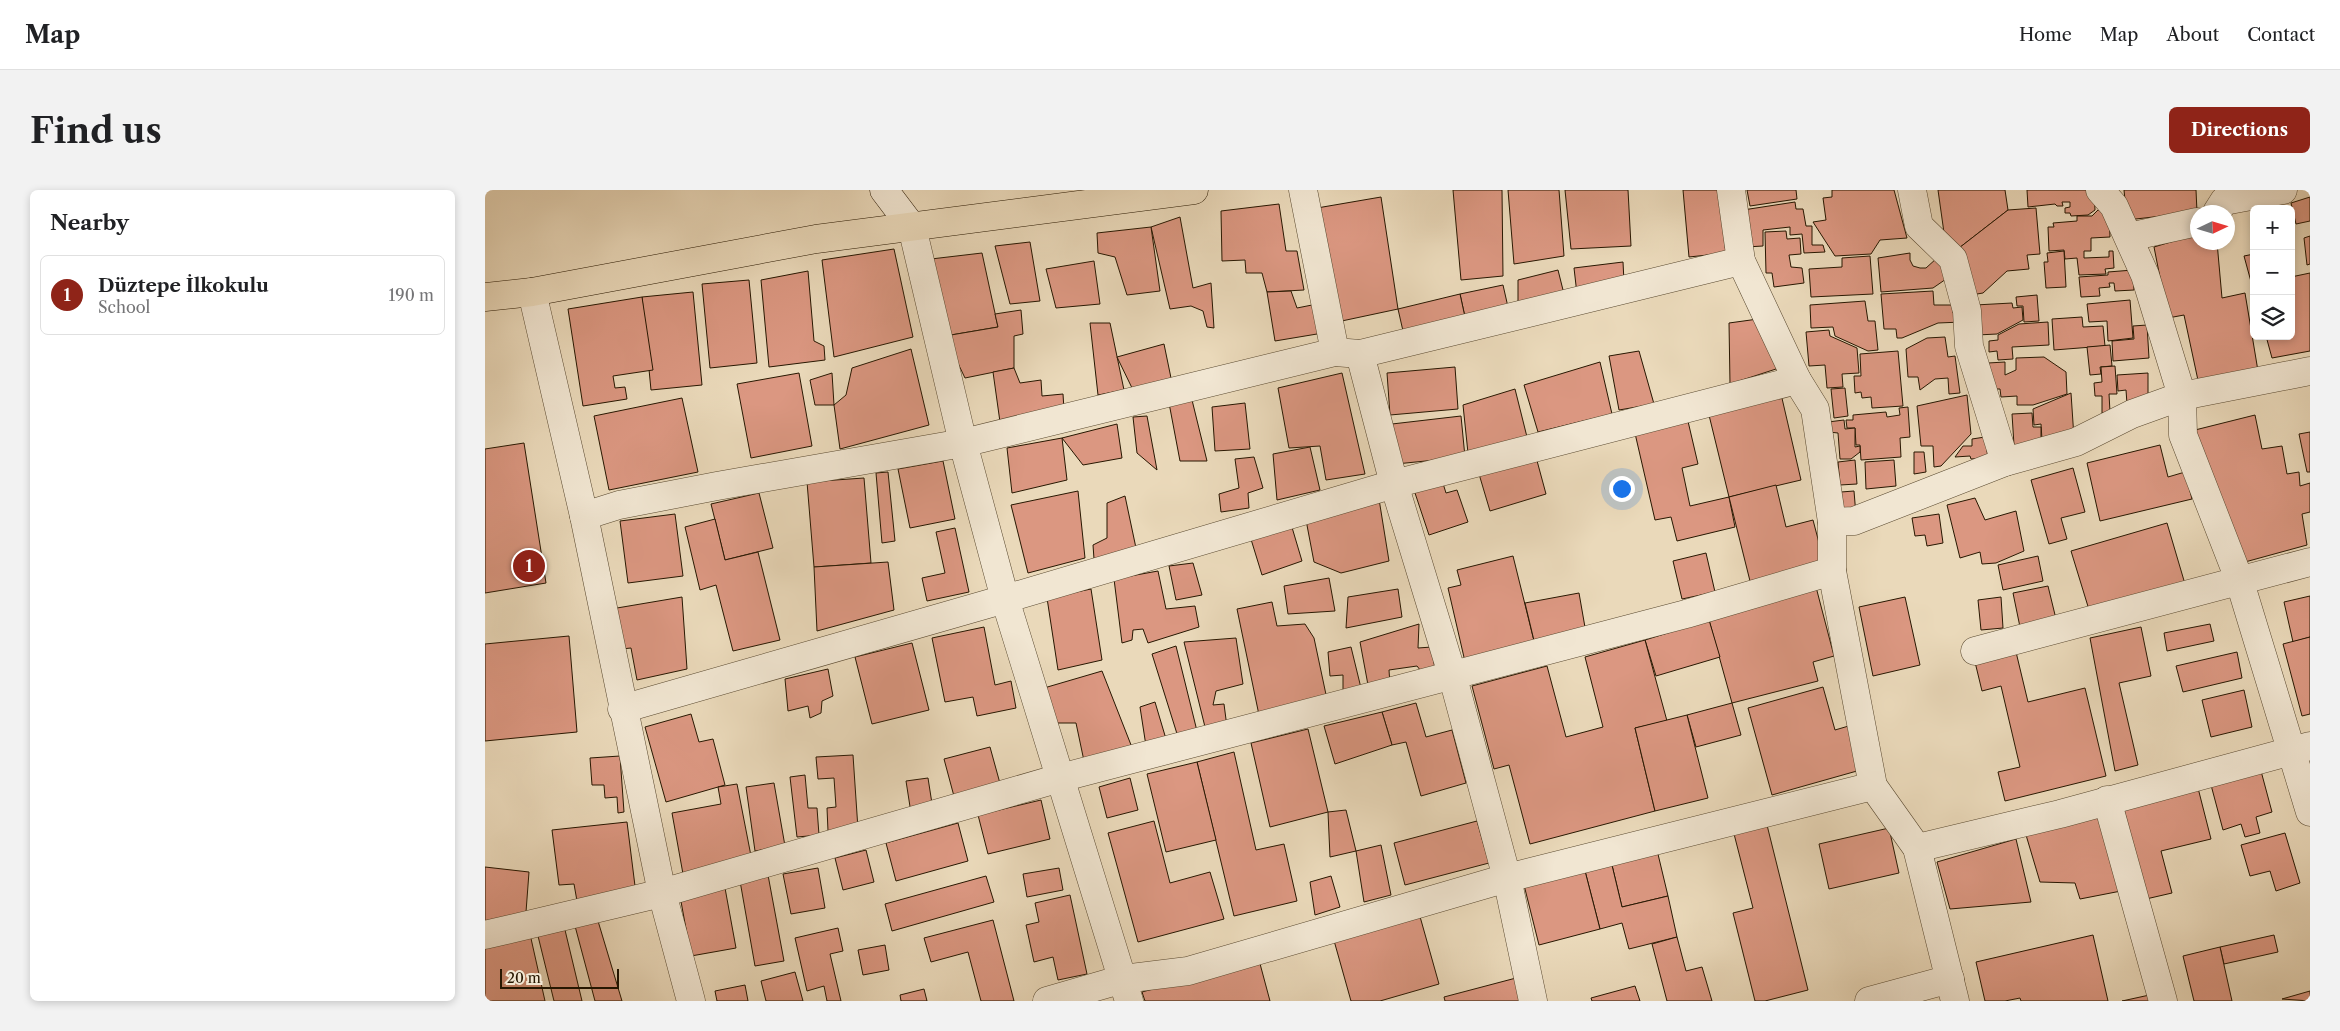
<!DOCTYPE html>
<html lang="en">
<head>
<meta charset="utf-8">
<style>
  body { margin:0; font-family:"Libre Caslon Text",serif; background:#f2f2f2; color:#202124 }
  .controls { position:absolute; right:15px; top:15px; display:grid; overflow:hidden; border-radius:8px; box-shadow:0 2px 8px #0003 }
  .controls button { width:45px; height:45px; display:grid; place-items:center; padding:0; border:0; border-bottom:1px solid #e0e0e0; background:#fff; color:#202124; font:25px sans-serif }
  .compass { position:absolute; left:1705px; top:15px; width:45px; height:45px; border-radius:50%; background:#fff; box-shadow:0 2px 8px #0003; rotate:86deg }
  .scale { position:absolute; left:15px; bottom:12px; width:119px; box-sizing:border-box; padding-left:5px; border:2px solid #271701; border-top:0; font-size:14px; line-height:18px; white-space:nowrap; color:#271701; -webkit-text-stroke:4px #f1e6d2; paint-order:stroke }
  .you { position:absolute; left:1136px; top:298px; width:18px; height:18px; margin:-12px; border:4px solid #fff; border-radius:50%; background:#1a73e8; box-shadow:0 0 0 8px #1a73e833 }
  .badge { display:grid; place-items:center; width:32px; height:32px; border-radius:50%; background:#8f2418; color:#fff; font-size:16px; font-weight:700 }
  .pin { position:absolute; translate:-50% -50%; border:2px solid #fff; box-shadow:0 1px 5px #0006 }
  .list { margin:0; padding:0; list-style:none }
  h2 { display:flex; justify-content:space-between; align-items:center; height:65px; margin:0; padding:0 20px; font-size:21px }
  h2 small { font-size:16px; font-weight:400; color:#757577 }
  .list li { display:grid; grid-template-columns:32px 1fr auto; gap:15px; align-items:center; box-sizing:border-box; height:80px; margin:0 10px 10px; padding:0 10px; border:1px solid #e0e0e0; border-radius:8px }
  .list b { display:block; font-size:19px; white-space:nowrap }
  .list p { margin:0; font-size:16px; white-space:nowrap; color:#757577 }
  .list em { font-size:16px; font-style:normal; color:#757577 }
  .icon { flex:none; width:28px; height:28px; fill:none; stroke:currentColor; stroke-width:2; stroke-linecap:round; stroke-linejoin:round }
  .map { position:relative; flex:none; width:1825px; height:811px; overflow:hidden; border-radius:8px }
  header { display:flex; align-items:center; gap:30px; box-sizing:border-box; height:70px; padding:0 25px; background:#fff; border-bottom:1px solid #e0e0e0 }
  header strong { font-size:24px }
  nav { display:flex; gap:28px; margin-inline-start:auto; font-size:18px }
  .intro { display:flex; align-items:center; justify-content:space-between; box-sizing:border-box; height:120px; padding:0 30px }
  h1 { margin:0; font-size:35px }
  .button { padding:12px 22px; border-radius:8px; background:#8f2418; color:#fff; font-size:18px; font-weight:700 }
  main { display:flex; gap:30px; padding:0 30px }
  aside { flex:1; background:#fff; border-radius:8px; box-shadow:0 2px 8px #0003 }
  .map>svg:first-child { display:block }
</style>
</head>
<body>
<header>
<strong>Map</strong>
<nav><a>Home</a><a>Map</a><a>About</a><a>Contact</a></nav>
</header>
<div class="intro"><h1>Find us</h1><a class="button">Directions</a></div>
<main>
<aside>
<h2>Nearby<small></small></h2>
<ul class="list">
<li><span class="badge">1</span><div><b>Düztepe İlkokulu</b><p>School</p></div><em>190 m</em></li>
</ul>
</aside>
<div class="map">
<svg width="1825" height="811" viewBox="0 0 1825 811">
  <rect width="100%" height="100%" fill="#ead9ba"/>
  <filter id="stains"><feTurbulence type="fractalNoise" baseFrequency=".004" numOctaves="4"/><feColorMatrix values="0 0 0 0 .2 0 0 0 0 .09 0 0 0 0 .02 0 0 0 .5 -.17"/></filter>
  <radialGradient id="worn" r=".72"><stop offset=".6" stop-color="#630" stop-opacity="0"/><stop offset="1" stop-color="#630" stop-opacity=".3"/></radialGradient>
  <g fill="#db9781" stroke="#271701">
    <polygon points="968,0 1017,0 1018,86 976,90"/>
    <polygon points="1023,0 1074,0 1079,66 1029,74"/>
    <polygon points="1080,0 1143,0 1146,56 1086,59"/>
    <polygon points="1198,0 1234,0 1241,63 1204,67"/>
    <polygon points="1262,0 1311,0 1312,9 1265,16"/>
    <polygon points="1347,0 1409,0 1422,48 1395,50 1386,64 1350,66 1328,32 1341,30 1338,8 1347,7"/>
    <polygon points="1453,0 1520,0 1523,20 1474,58 1461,57"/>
    <polygon points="1542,0 1609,0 1610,20 1603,25 1586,26 1585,23 1580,23 1580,18 1585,17 1585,12 1577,12 1578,16 1572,16 1570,14 1543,17"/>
    <polygon points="1639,0 1711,0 1712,22 1642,30"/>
    <polygon points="896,7 913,119 852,132 832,18"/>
    <polygon points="1825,7 1825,31 1811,34 1806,13"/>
    <polygon points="1310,12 1311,19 1318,19 1321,36 1327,36 1327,55 1338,55 1340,62 1319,63 1317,44 1305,45 1305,37 1278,40 1278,56 1261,57 1258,20"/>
    <polygon points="794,14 801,61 812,61 819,100 782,102 777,83 761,83 760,70 737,71 736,21"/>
    <polygon points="1551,18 1555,64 1542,65 1544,79 1522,81 1498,103 1486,105 1474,58 1523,20"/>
    <polygon points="1613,20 1624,20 1625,47 1606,48 1606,61 1599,61 1599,68 1624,67 1624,61 1628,61 1629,78 1620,79 1621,84 1594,85 1592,68 1580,69 1579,60 1564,61 1563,37 1569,37 1568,33 1592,31 1592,26 1607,26"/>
    <polygon points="695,27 708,98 726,93 729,138 722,137 718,121 706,116 685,119 666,37"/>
    <polygon points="666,37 675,101 642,105 630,67 613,63 612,43"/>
    <polygon points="1301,41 1302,49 1315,48 1316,64 1304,65 1306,77 1317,78 1319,93 1289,97 1287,83 1281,83 1280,42"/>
    <polygon points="1712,44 1712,52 1732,52 1737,108 1760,103 1773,181 1714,195 1699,125 1683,128 1669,57"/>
    <polygon points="1825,46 1825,74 1822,75 1819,48"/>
    <polygon points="545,52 555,111 525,114 510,56"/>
    <polygon points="409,59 428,147 349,167 337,70"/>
    <polygon points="1579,61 1581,97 1561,98 1559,72 1563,72 1562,63"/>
    <polygon points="497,63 513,137 460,146 446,69"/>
    <polygon points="1425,63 1425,70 1428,76 1435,78 1441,78 1452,68 1464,87 1448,98 1396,102 1393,68"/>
    <polygon points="1769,64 1769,99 1768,99 1759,66"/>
    <polygon points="1385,66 1388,104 1326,107 1324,79 1357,77 1357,68"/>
    <polygon points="609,71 615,114 571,118 561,79"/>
    <polygon points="1138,72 1139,92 1092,104 1089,78"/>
    <polygon points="1073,80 1079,104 1033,114 1033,90"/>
    <polygon points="1648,80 1649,100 1630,101 1629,93 1624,93 1625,97 1614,98 1615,106 1596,107 1594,87 1623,85 1623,82"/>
    <polygon points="323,81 329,151 339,156 340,170 284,177 276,90"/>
    <polygon points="1825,83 1825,161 1787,168 1781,146 1806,146 1806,87"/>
    <polygon points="264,90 272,173 225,178 217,94"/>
    <polygon points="1018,95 1023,117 980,127 975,104"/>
    <polygon points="806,101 812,118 832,114 838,143 790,151 782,102"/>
    <polygon points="1448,101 1449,115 1467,115 1468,123 1476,123 1477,132 1453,133 1417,148 1412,148 1411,139 1399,139 1396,104"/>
    <polygon points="208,102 217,195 166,200 157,107"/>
    <polygon points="975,104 980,127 918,141 913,119"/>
    <polygon points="1552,105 1554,131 1539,132 1538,116 1532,116 1531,107"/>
    <polygon points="157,107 168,180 128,186 130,198 140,197 142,209 98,216 83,119"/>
    <polygon points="1645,110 1648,148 1623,151 1622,131 1604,132 1602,114"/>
    <polygon points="1380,111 1383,131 1390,131 1393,160 1383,161 1350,146 1348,137 1326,138 1325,115"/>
    <polygon points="1527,113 1528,118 1537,117 1538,130 1512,144 1492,145 1490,115"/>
    <polygon points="536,120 538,144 529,146 529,178 480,188 460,146 513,137 510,124"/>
    <polygon points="1597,127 1598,137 1618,136 1620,156 1569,160 1567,129"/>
    <polygon points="1273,129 1294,178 1245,194 1244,133"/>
    <polygon points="1563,132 1564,155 1527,157 1528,169 1513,170 1512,161 1504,162 1504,151 1513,150 1513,145 1534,134"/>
    <polygon points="605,133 625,133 639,200 613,205"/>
    <polygon points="1662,135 1664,168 1628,171 1627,151 1649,149 1648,136"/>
    <polygon points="1344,140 1345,146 1372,158 1374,183 1357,184 1358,197 1342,198 1340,175 1324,176 1321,142"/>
    <polygon points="1460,147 1463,167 1470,166 1475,203 1464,204 1463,188 1450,189 1435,200 1433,187 1423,187 1421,159 1442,148"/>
    <polygon points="679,154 686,188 648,200 632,167"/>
    <polygon points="1625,155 1627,176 1615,177 1616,184 1605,185 1602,157"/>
    <polygon points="426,159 444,235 355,259 349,215 361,205 367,178"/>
    <polygon points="1154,161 1169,214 1134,220 1124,166"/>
    <polygon points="1413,161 1418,216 1387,218 1386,207 1377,208 1376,202 1370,203 1369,186 1376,186 1375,164"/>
    <polygon points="1559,167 1581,182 1582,204 1548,215 1532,215 1532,206 1516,207 1515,199 1504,199 1503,173 1520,172 1520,185 1531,180 1531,168"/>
    <polygon points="1115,172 1127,224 1053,242 1039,195"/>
    <polygon points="1630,176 1632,204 1624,204 1625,222 1617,223 1617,206 1610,206 1609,193 1617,192 1616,177"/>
    <polygon points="970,177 973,219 905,225 902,183"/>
    <polygon points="529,178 535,193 556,190 557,206 578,204 579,220 515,232 508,182"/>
    <polygon points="314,183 327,256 266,268 252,194"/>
    <polygon points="347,183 349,215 330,215 325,190"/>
    <polygon points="857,183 880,284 841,290 835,256 804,258 793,198"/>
    <polygon points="1663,183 1663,208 1642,214 1641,200 1633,201 1632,185"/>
    <polygon points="1360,198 1363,226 1349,228 1346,199"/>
    <polygon points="1030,199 1042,247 983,263 978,215"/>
    <polygon points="1586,203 1589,248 1557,250 1556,234 1549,235 1548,219"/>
    <polygon points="1296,204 1316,290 1244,307 1223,221"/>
    <polygon points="1482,205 1486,244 1456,276 1449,277 1448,256 1436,256 1432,216"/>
    <polygon points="197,208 213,282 124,300 109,226"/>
    <polygon points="707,210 722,271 695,271 684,213"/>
    <polygon points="760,213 765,259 730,261 727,217"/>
    <polygon points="1423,217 1425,247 1415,248 1416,267 1376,270 1375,255 1371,255 1370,238 1362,238 1361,230 1368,230 1368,225 1401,222 1402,227 1415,225 1414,218"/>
    <polygon points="1547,223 1548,237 1556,237 1556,253 1529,255 1527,224"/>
    <polygon points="1770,225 1777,259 1797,256 1802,284 1814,282 1815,296 1825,293 1825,322 1817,324 1822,355 1760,372 1710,240"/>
    <polygon points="662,226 672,280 652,263 648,227"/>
    <polygon points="976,226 980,267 911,274 907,234"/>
    <polygon points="1202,227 1213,274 1197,278 1205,316 1244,307 1250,337 1192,351 1186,327 1170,330 1149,239"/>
    <polygon points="1359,230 1360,239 1370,238 1370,257 1375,256 1375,262 1366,269 1355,269 1353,243 1344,242 1343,232"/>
    <polygon points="632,234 637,268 598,275 577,248"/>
    <polygon points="1825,242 1825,282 1822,282 1814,244"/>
    <polygon points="1500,247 1503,268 1486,269 1485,266 1470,267 1478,256 1487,256 1487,249"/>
    <polygon points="577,248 582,290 527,303 522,258"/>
    <polygon points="39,253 61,393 0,403 0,259"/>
    <polygon points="1675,255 1683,287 1700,282 1707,309 1615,331 1602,273"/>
    <polygon points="825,257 835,300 792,310 788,264"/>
    <polygon points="1429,262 1439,262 1441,282 1429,284"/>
    <polygon points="769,267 778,298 763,303 764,318 736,322 734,304 754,298 750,269"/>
    <polygon points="1051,267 1061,304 1005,321 994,284"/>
    <polygon points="1370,270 1372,294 1355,295 1353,272"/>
    <polygon points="1409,270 1411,296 1381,299 1380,272"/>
    <polygon points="458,271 470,329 425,338 413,279"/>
    <polygon points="1588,278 1600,322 1576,328 1582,349 1564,354 1546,290"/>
    <polygon points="403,282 410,351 397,353 391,283"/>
    <polygon points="956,287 961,303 972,300 983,332 944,345 928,297"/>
    <polygon points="379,288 386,373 329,377 322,292"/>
    <polygon points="1291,295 1301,337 1328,330 1339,372 1265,391 1244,307"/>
    <polygon points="593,301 600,368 543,383 526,315"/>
    <polygon points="1369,301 1371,325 1357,327 1356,302"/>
    <polygon points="274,303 288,358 240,370 226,314"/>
    <polygon points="640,306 651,358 609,369 608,355 622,348 622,313"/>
    <polygon points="1490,308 1500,330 1531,321 1539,361 1511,373 1497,374 1495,362 1475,368 1462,315"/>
    <polygon points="894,309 904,371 856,383 829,372 821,330"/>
    <polygon points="190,324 198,386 143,393 135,331"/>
    <polygon points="1454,324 1458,353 1442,356 1440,345 1430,346 1427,328"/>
    <polygon points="230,329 240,370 273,362 295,450 248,461 231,395 215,400 200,337"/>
    <polygon points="1682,333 1700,394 1605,423 1586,361"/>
    <polygon points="806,334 817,371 777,385 765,346"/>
    <polygon points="470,338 484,402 442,411 437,388 460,383 451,342"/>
    <polygon points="1221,363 1230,402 1197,409 1188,371"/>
    <polygon points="1028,366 1051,459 981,476 963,398 976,395 972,380"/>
    <polygon points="1553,366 1558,391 1518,400 1513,375"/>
    <polygon points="403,372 409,420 332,441 329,377"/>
    <polygon points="708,373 717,405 691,410 684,376"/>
    <polygon points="673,381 681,419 710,416 714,437 663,453 658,439 648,440 647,450 637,453 629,389"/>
    <polygon points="844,388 850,421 803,424 799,396"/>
    <polygon points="1563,396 1571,429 1535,437 1528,403"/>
    <polygon points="1331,397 1349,466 1328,472 1333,491 1247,513 1224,430"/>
    <polygon points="606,399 617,470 573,480 562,408"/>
    <polygon points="913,399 917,427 861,438 863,407"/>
    <polygon points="1094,403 1101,443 1051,459 1040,413"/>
    <polygon points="1825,406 1825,447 1808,452 1799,412"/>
    <polygon points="197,407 202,479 152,490 146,458 136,459 132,418"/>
    <polygon points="1420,407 1435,475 1388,486 1374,417"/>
    <polygon points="1516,407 1518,438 1496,440 1493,410"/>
    <polygon points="787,412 792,436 820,434 829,448 843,514 774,525 752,419"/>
    <polygon points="1224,430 1235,467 1171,486 1160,450"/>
    <polygon points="934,434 933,458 947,457 950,480 939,485 932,476 904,480 905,495 883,495 875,452"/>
    <polygon points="1725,434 1729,451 1682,461 1679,443"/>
    <polygon points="499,437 510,495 526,491 531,518 492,526 488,507 460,512 447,448"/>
    <polygon points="1656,437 1666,486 1634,493 1653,575 1630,581 1605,448"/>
    <polygon points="84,446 92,542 0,551 0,454"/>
    <polygon points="1825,447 1825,524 1817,526 1798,454"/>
    <polygon points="751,448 758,494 731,501 728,515 739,514 742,537 721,541 699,452"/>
    <polygon points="1160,450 1182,531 1150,538 1170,621 1045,654 1024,575 1009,579 987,496 1062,476 1081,547 1118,537 1100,467"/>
    <polygon points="427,453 444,520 387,534 370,467"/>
    <polygon points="691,456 712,541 693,547 667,464"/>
    <polygon points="866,457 876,498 858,503 858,485 845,486 843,462"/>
    <polygon points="1531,462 1543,512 1600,498 1621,586 1520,611 1513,582 1535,577 1516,496 1497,501 1490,472"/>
    <polygon points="1752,462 1757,488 1698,502 1691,476"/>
    <polygon points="343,479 348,506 337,511 336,523 325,528 323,516 303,521 300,489"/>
    <polygon points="617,481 648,560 599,571 591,533 570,533 559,498"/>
    <polygon points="1338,497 1350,540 1367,535 1379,579 1287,605 1263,518"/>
    <polygon points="1759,500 1767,537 1726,547 1717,510"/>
    <polygon points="670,512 681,549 661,556 655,517"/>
    <polygon points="931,513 941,547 967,540 981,593 936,606 921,552 907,555 897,522"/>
    <polygon points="1247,513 1256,545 1211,557 1202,525"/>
    <polygon points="897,522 907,555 850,574 839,536"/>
    <polygon points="206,524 214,552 228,549 240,595 181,612 160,537"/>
    <polygon points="1202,525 1223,608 1170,621 1150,538"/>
    <polygon points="823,539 843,622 785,637 766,553"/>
    <polygon points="505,557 516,597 470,610 459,569"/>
    <polygon points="749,562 771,660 799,654 812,711 749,726 712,572"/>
    <polygon points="368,565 373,639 343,641 342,618 351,617 349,588 333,589 331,567"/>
    <polygon points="135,566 139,622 133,623 132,607 120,608 119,595 107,595 105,568"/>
    <polygon points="712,572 731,650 681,662 662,584"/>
    <polygon points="1776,581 1787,622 1771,627 1775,643 1760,647 1756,634 1738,640 1726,595"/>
    <polygon points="320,585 323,618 332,618 334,645 312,647 305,587"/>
    <polygon points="443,588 448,620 426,623 421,591"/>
    <polygon points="645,588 653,620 622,628 614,597"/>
    <polygon points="289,593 300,656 270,661 261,597"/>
    <polygon points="252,594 267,671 198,684 187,623 236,614 233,597"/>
    <polygon points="1713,598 1726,649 1676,661 1687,703 1661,709 1638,616"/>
    <polygon points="556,610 565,649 503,664 493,625"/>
    <polygon points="1615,619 1636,701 1595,709 1590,693 1555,692 1541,645"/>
    <polygon points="861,620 871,661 845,667 843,622"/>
    <polygon points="669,631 685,693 725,682 739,729 653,752 623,643"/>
    <polygon points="992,631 1004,673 920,695 909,653"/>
    <polygon points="1281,631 1323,800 1280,811 1270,811 1248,723 1268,718 1248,640"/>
    <polygon points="142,632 151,704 92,711 89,694 74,695 67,640"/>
    <polygon points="473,633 483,671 411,691 401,653"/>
    <polygon points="1404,638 1414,683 1344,699 1334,654"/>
    <polygon points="1800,643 1815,693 1791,701 1785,681 1765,686 1756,655"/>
    <polygon points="1531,649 1546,712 1465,719 1452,672"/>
    <polygon points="896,655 906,705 879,712 871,661"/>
    <polygon points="381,660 389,692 358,700 350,668"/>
    <polygon points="1172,660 1183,706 1137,717 1126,671"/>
    <polygon points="1126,671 1137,717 1183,706 1192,747 1144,759 1137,733 1115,739 1099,677"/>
    <polygon points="0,677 44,682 41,722 0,733"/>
    <polygon points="1099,677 1115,739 1054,755 1039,695"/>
    <polygon points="333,678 340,718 306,724 298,684"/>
    <polygon points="574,678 578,700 542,707 538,684"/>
    <polygon points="283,685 299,771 270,776 255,691"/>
    <polygon points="501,686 509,712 407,741 400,714"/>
    <polygon points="846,686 855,717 830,725 825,692"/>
    <polygon points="240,698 251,758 206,766 195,706"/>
    <polygon points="585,705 602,784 573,790 568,767 549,772 541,735 554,732 550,713"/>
    <polygon points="934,723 954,794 895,811 866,811 848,747"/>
    <polygon points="508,730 529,811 496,811 483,762 446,772 439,748"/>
    <polygon points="113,731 137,811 110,811 90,736"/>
    <polygon points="353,738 358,761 345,764 356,811 342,811 339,796 322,801 310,748"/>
    <polygon points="80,740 97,811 69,811 53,746"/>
    <polygon points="45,744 60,811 0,811 0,752"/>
    <polygon points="1608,745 1623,811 1536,811 1535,808 1520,811 1500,811 1491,772"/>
    <polygon points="1789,745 1793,762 1739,774 1735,757"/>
    <polygon points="1192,747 1201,781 1217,777 1227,811 1182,811 1167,754"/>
    <polygon points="400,755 404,780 378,785 373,760"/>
    <polygon points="1735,757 1747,811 1709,811 1698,766"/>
    <polygon points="774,770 785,811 660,811 657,802"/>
    <polygon points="310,782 318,811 281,811 276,791"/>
    <polygon points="1031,788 1037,811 960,811 959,807"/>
    <polygon points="260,795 263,811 232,811 230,801"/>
    <polygon points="1150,796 1155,811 1107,811 1106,808"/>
    <polygon points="439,799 442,811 416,811 415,805"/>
    <polygon points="1825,801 1825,811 1797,809"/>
    <polygon points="1669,804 1671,811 1637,811"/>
  </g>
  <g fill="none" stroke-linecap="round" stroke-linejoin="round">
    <defs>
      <g id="street">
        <polyline points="818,0 850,162"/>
        <polyline points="1246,0 1256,71 1312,190 1330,219 1347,332 1347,381 1388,596 1432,658 1470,811"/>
        <polyline points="1427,0 1434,36 1468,69 1482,121 1484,156 1520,272"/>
        <polyline points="1615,0 1629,16 1660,85 1697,206 1698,245 1754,389 1825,622"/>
        <polyline points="1732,22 1739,11 1798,0"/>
        <polyline points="427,37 478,253 520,409 644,811"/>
        <polyline points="1644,47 1712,32"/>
        <polyline points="47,102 99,326 177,703 206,811"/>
        <polyline points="875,164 909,294 967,484 1022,688 1048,811"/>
        <polyline points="99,326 134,315 232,296 478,253 850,162 875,164 1256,71"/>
        <polyline points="1347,332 1369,331 1520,272 1591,252 1647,224 1697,206 1825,181"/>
        <polyline points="1490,461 1825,372"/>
        <polyline points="137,519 520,409 909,294 1312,190"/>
        <polyline points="1622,610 1678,811"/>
        <polyline points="1432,658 1575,624 1825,556"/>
        <polyline points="0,745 177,703 575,588 1201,424 1347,381"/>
        <polyline points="562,811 638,789 703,781 1022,688 1388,596"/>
        <polyline points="1384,811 1465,789"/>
      </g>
      <polyline id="secondary" points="399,0 427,37"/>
      <polyline id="primary" points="0,107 47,102 331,49 709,0"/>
    </defs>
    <use href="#street" stroke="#58482f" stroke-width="29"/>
    <use href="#secondary" stroke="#271701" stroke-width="29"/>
    <use href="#primary" stroke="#271701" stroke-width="29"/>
    <use href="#street" stroke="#f1e6d2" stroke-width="28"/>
    <use href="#secondary" stroke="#f1e6d2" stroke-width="28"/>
    <use href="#primary" stroke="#ead9ba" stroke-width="28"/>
  </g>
  <rect width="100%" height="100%" filter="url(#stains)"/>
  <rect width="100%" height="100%" fill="url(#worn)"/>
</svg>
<div class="controls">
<button>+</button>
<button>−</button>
<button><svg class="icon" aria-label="layers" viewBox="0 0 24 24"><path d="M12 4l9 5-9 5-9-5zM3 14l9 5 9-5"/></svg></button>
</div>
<svg class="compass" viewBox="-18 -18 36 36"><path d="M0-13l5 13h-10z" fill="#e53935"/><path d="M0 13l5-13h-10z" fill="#757577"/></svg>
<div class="scale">20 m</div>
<div class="you"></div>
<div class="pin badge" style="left:44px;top:376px">1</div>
</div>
</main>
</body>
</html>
